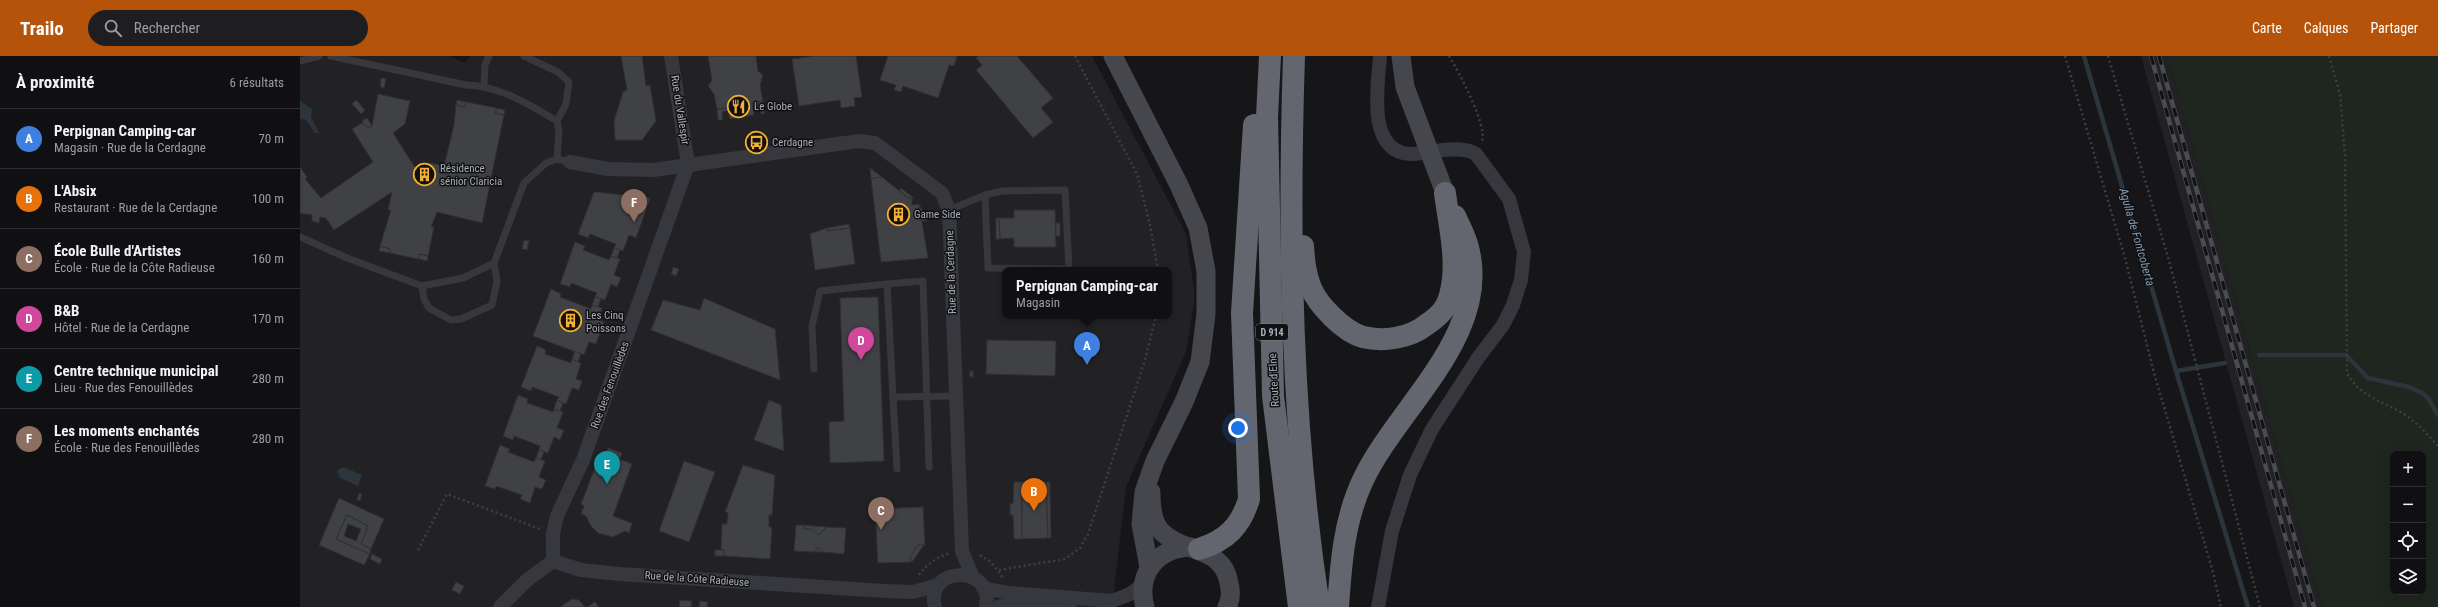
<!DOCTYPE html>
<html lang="fr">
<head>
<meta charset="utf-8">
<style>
  body { margin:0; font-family:"Roboto Condensed",sans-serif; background:#1e1e20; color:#f1f3f6 }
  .controls { position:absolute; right:12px; bottom:12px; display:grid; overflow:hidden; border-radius:8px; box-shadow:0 4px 16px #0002 }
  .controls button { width:36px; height:36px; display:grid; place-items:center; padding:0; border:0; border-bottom:1px solid #303032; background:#101012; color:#f1f3f6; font:20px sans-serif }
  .you { position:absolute; left:938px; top:372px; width:14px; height:14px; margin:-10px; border:3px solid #fff; border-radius:50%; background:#1a73e8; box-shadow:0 0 0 6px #1a73e833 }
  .badge { display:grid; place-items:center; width:26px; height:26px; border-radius:50%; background:#b45309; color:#fff; font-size:13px; font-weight:700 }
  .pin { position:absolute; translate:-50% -33px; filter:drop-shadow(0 1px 2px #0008) }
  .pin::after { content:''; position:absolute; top:21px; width:14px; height:12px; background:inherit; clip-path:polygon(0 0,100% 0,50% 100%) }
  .popup { position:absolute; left:702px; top:211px; width:170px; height:52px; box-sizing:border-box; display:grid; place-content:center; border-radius:8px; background:#101012; filter:drop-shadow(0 1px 3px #0005); font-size:13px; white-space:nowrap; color:#9c9d9f }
  .popup b { font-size:15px; color:#f1f3f6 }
  .popup::after { content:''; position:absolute; left:50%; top:100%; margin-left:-8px; border:8px solid transparent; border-top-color:#101012 }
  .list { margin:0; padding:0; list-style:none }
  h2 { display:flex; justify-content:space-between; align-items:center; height:52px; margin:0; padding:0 16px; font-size:17px }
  h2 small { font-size:13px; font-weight:400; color:#9c9d9f }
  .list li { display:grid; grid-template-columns:26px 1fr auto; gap:12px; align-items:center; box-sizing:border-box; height:60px; padding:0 16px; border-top:1px solid #303032 }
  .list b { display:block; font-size:15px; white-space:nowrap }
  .list p { margin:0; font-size:13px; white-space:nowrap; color:#9c9d9f }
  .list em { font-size:13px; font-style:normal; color:#9c9d9f }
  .icon { flex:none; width:22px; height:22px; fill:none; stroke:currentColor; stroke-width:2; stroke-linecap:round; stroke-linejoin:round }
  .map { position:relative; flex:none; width:2138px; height:551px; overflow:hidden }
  header { display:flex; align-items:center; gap:24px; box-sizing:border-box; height:56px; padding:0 20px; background:#b45309; color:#fff }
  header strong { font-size:19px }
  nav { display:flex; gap:22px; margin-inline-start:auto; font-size:14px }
  .search { width:280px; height:36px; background:#1e1e20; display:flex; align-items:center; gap:10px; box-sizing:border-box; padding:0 14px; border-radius:22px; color:#9c9d9f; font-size:15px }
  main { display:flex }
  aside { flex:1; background:#101012 }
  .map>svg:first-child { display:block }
</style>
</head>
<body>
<header>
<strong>Trailo</strong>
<div class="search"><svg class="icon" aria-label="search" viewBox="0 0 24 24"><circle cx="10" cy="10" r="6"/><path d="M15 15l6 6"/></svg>Rechercher</div>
<nav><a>Carte</a><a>Calques</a><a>Partager</a></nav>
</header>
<main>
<aside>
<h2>À proximité<small>6 résultats</small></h2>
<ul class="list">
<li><span class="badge" style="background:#3f7fe0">A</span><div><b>Perpignan Camping-car</b><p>Magasin · Rue de la Cerdagne</p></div><em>70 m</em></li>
<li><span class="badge" style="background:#e8710a">B</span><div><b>L'Absix</b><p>Restaurant · Rue de la Cerdagne</p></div><em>100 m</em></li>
<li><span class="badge" style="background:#8d6e63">C</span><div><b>École Bulle d'Artistes</b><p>École · Rue de la Côte Radieuse</p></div><em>160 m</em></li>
<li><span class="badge" style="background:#d1479c">D</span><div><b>B&amp;B</b><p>Hôtel · Rue de la Cerdagne</p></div><em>170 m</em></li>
<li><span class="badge" style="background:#0f9aa8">E</span><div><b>Centre technique municipal</b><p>Lieu · Rue des Fenouillèdes</p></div><em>280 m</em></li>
<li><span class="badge" style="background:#8d6e63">F</span><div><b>Les moments enchantés</b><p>École · Rue des Fenouillèdes</p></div><em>280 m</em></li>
</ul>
</aside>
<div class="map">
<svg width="2138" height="551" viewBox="0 0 2138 551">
  <rect width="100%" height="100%" fill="#161618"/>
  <g fill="#222225" fill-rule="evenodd">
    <path d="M0,0h150l15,7 5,-7h622l94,178 9,62 -9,56 -60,135 -14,120h-812zM705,214h164v46h-164z"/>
    <polygon points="1841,0 1867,0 2022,551 1994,551"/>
  </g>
  <path fill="#1e261f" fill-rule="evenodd" d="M1867,0h271v551h-116zM2093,398h30v138h-30z"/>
  <g fill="#2c353c">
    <polygon points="0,45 12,53 11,61 19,77 15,77 6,64 0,63"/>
    <polygon points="44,411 62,419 58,430 40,422 37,414"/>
  </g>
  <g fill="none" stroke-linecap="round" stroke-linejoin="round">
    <g stroke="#2c353c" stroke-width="4.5">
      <polyline points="1784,0 1876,315 1925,307"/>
      <polyline points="1959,299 2046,299 2068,322 2109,331 2122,337 2128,342 2138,359"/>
      <polyline points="1876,315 1948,551"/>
    </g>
  </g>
  <g fill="#404145" stroke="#303034" fill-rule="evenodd">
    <polygon points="321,0 342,0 346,30 350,29 356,65 342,84 315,84 314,65 323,36 327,34"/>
    <polygon points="408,0 456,0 458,15 463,19 460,29 463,45 452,47 454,59 430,63 428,52 417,53 414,38 408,30 412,24"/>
    <polygon points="514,0 556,0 562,41 554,42 555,50 541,52 540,44 499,50 492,3"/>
    <polygon points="588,0 657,0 654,10 649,9 638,42 603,30 601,36 594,34 596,29 580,24"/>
    <polygon points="679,0 717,0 753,42 741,52 753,66 733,82 676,14 682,9 676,2"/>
    <polygon points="81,22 86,23 84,32 80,30"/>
    <polygon points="78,38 110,45 105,68 93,77 118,116 131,107 144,110 154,69 156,49 165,51 166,46 197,52 195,57 204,59 182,167 137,156 131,171 134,171 128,200 120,198 118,203 90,197 90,193 80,190 91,154 88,154 92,136 34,174 26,162 20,161 19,167 12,165 12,159 0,157 0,111 7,121 5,123 21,142 73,106 52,73 62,67 70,72 72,70"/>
    <polygon points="56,44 65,54 61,58 52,48"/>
    <polygon points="157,44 166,46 165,51 156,49"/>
    <polygon points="463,45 465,57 461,58 459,50 453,51 452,47"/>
    <polygon points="197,52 205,54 204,59 195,57"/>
    <polygon points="428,52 429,54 422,56 423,64 418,64 417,53"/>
    <polygon points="67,62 72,70 70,72 62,67 63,64"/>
    <polygon points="570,112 582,121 571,123"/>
    <polygon points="582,121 608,142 612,142 612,149 619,148 628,202 581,206 571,123"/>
    <polygon points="601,132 614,142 608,142 599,134"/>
    <polygon points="294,136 347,141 350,143 336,182 329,179 323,195 314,192 316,188 290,178 288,182 278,178"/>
    <polygon points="619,150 620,150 627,165 621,165"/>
    <polygon points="714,154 755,154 756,191 714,191 714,182 700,183 699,162 714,162"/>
    <polygon points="696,162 699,162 700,183 696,183"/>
    <rect x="756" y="167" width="4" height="13"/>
    <polygon points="549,168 550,172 527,175 527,172"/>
    <polygon points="527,172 527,175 550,172 555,208 515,214 510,178"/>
    <polygon points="224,184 229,185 227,194 222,193"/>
    <polygon points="275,186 285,190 283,194 309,204 311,200 320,203 314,219 321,222 317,231 311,228 305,244 295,241 297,237 271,227 270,231 260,228"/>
    <polygon points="80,190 90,193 90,197 79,195"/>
    <polygon points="314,192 320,194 317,202 311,200"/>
    <polygon points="120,198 128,200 127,205 118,203"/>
    <polygon points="373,211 379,213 376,220 371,218"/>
    <polygon points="251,233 261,238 260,241 291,253 292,249 302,252 298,264 304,266 296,288 289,286 284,299 233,280"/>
    <polygon points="295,241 301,243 298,251 292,249"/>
    <polygon points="578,241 584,405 530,407 529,366 544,365 540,242"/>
    <polygon points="404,242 475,273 480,324 351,274 363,244 400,254"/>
    <polygon points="687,284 756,285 755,320 686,318"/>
    <polygon points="237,290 246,294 245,298 271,307 272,303 281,307 276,323 282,325 279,334 272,332 266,348 257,344 259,341 232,331 231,335 221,331"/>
    <polygon points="275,295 281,298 278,306 272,303"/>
    <rect x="670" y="315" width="3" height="6"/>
    <polygon points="218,339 228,343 227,347 253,356 254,353 263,356 257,372 264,374 260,384 254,381 248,397 239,394 240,390 214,380 213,384 203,380"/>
    <polygon points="257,344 263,347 260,355 254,353"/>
    <polygon points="469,344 481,349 484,395 454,384"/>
    <polygon points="200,389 210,393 208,396 234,406 236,402 245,405 239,421 246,424 242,433 235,431 230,447 220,443 222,439 196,430 195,433 185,430"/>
    <polygon points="308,392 322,397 320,403 306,398"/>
    <polygon points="239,394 244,396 241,404 236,402"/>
    <polygon points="301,396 332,408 313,460 332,467 329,477 325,475 313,481 298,477 291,470 286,460 281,458 284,450 281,448"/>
    <polygon points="384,405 415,416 389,486 359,475"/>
    <polygon points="443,409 475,419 472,459 469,459 469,471 472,471 470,503 424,500 424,494 421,494 422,468 427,468 428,457 425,456"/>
    <polygon points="714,426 722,426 722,483 714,483 713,459 710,459 710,447 713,448"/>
    <polygon points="722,426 746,426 748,482 722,483"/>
    <polygon points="746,426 750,426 751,482 748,482"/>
    <polygon points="59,437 62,438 60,445 57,444"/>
    <polygon points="39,442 84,463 71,493 61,488 68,470 47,459 36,483 70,498 64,509 19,489"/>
    <polygon points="623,451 625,489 618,489 610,501 612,506 578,507 575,453"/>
    <path d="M47,459l21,11 -7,18 10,5 -1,5 -34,-15zM48,468l13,5 -5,12 -12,-5z"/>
    <polygon points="496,469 504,469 504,473 512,473 518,479 527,471 546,472 544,498 523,496 518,491 514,496 494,495"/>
    <polygon points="504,469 513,470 527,471 518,479 512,473 504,473"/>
    <polygon points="618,489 624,489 612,506 610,501"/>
    <polygon points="518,491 523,496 514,496"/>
    <rect x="415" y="494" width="9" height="6"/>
    <polygon points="72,498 82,503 80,508 70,503"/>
    <polygon points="156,526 164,530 160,538 152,534"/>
    <polygon points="272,543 279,544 285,551 260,551"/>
    <polygon points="380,544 392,545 391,551 379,551"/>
    <polygon points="400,545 408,546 407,551 399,551"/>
    <polygon points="295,546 299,551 287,551"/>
  </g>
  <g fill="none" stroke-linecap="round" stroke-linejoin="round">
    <g stroke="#3d3f44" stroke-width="2.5" stroke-dasharray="2 3" stroke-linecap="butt">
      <polyline points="775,0 837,118 850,169 858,214"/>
      <path d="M1149,0c9,14 39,71 33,85"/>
      <polyline points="1765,0 1825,202 1854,317 1913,516 1921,551"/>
      <polyline points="1808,0 1868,201 1960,551"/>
      <path d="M2029,0l11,38 5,60 2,219c12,24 39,29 60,43 12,9 21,19 31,30"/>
      <polyline points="118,494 147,438 240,473"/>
      <polyline points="680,499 691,506 703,522"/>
      <polyline points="699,514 765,503 780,492 788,478 845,304 856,260"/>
      <path d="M619,519c8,-11 17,-17 30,-22"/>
    </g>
    <g stroke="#37383d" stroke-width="7">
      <path d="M31,0l135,29c34,1 62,19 91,36l2,11 -2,27"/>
      <polyline points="224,0 258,16 269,26 266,48 257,65"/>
      <polyline points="0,5 19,0"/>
      <polyline points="184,30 185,9 189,0"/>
      <polyline points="649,154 685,139 702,135 765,134 769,213 688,212 685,139"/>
      <polyline points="0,181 47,202 122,230 163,222 194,207 224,127 246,107 257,103 270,106"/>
      <polyline points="587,228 623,225 629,411"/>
      <polyline points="122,230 124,243 129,252 151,264 161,263 192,249 197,225 194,207"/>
      <polyline points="514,313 512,270 520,235 587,228 593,341 656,340"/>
      <polyline points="593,341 597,413"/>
    </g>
    <g stroke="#37383d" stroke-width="14">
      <polyline points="270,106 308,113 353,114 559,85 575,87 642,137 649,154 662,495 673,522"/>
      <polyline points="253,505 253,478 257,460 283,404 388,108 371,0"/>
      <polyline points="253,505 281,514 319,518 585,535 613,536 638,529"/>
      <polyline points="683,532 709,537 812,545 830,538 843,528"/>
      <polyline points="200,551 227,524 253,505"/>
      <path d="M635,551c-11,-42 60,-43 51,0"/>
      <polyline points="698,551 709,548 770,551"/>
      <path d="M1078,551l14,-76 18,-56 22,-46 46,-71 25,-33 10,-20 8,-25 3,-28 -15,-53 -33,-45c-9,-6 -22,-5 -33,-4 -10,1 -23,4 -33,4 -44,-3 -32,-69 -30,-98"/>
    </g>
    <g stroke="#45474d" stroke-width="19">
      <polyline points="813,0 879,129 898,172 906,215 906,258 900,306 884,346 855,405 844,436 841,468 849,511"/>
      <polyline points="1101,0 1105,31 1145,137"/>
      <path d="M851,436c0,12 1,29 9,38 21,24 63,15 69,53 2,8 2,17 -2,24"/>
      <path d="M845,551c-9,-33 12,-59 46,-60"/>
    </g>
    <g stroke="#63666e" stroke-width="22">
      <polyline points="970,0 967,61 973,340 999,551"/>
      <path d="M994,0c-6,184 -3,369 25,551"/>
      <path d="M1003,190c1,14 2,28 8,42 7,17 33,44 52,49 20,5 47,1 63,-12 12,-8 20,-15 24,-30 9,-32 -1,-70 -5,-102"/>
      <path d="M899,493c27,-8 42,-23 50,-50l-7,-186 12,-188"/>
      <path d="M1038,551c3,-44 6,-87 25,-127 34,-73 131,-147 104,-236 -3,-10 -8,-19 -12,-28"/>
    </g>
    <defs>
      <g id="rail">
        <polyline points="1851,0 2005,551"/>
        <polyline points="1859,0 2014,551"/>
      </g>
    </defs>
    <use href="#rail" stroke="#4a4c52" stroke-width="4.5"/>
    <use href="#rail" stroke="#111113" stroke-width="3" stroke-dasharray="9" stroke-linecap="butt"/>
  </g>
  <defs>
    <symbol id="restaurant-ring" viewBox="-11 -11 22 22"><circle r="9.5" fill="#111113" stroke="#f2b134" stroke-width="1.5"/><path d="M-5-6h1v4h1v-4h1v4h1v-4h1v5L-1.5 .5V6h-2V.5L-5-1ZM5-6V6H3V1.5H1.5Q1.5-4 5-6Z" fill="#f2b134"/></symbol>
    <symbol id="bus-ring" viewBox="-11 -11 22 22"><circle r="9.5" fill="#111113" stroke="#f2b134" stroke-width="1.5"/><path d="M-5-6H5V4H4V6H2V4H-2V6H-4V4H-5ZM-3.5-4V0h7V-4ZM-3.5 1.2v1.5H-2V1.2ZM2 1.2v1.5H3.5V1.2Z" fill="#f2b134"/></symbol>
    <symbol id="building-ring" viewBox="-11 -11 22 22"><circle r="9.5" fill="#111113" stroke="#f2b134" stroke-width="1.5"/><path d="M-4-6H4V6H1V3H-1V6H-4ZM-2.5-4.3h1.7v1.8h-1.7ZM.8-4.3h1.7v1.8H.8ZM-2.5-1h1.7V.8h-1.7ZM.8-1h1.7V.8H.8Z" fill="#f2b134"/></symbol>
  </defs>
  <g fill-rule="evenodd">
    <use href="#restaurant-ring" x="426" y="38" width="25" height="25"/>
    <use href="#bus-ring" x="444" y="74" width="25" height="25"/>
    <use href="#building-ring" x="112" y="106" width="25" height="25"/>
    <use href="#building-ring" x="586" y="146" width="25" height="25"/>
    <use href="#building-ring" x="258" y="252" width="25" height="25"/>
  </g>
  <g text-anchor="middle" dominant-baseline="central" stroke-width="3" stroke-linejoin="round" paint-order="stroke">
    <rect fill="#111113" stroke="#7b7e86" stroke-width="1" x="956" y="268" width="32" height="16" rx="3"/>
    <g font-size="10" font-weight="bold" fill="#a8adb8">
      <text x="972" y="276">D 914</text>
    </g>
    <g font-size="11" fill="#a8adb8" stroke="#111113" text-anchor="start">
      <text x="454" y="50">Le Globe</text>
      <text x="472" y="86">Cerdagne</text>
      <text x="140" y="112">Résidence<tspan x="140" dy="13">sénior Claricia</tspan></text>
      <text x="614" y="158">Game Side</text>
      <text x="286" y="259">Les Cinq<tspan x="286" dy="13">Poissons</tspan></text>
    </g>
    <g font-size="11" fill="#a8adb8" stroke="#111113">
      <text transform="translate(380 54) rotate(81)">Rue du Vallespir</text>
      <text transform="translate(651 216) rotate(-92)">Rue de la Cerdagne</text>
      <text transform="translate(974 324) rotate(-93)">Route d'Elne</text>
      <text transform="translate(310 329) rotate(-70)">Rue des Fenouillèdes</text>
      <text transform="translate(397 523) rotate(4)">Rue de la Côte Radieuse</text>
    </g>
    <g font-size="12" font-style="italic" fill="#7f9bb3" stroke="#111113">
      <text transform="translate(1837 181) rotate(74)">Agulla de Fontcoberta</text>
    </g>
  </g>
</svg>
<div class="controls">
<button>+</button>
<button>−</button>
<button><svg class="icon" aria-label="locate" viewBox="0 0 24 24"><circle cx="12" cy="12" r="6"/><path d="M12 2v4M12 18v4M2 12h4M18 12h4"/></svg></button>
<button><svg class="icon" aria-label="layers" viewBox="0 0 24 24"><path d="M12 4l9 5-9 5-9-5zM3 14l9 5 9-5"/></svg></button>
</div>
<div class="you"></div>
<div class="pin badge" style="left:787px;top:309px;background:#3f7fe0">A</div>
<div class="popup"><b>Perpignan Camping-car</b>Magasin</div>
<div class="pin badge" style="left:734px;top:455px;background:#e8710a">B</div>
<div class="pin badge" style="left:581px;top:474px;background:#8d6e63">C</div>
<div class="pin badge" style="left:561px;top:304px;background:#d1479c">D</div>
<div class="pin badge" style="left:307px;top:428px;background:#0f9aa8">E</div>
<div class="pin badge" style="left:334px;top:166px;background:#8d6e63">F</div>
</div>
</main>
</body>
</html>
